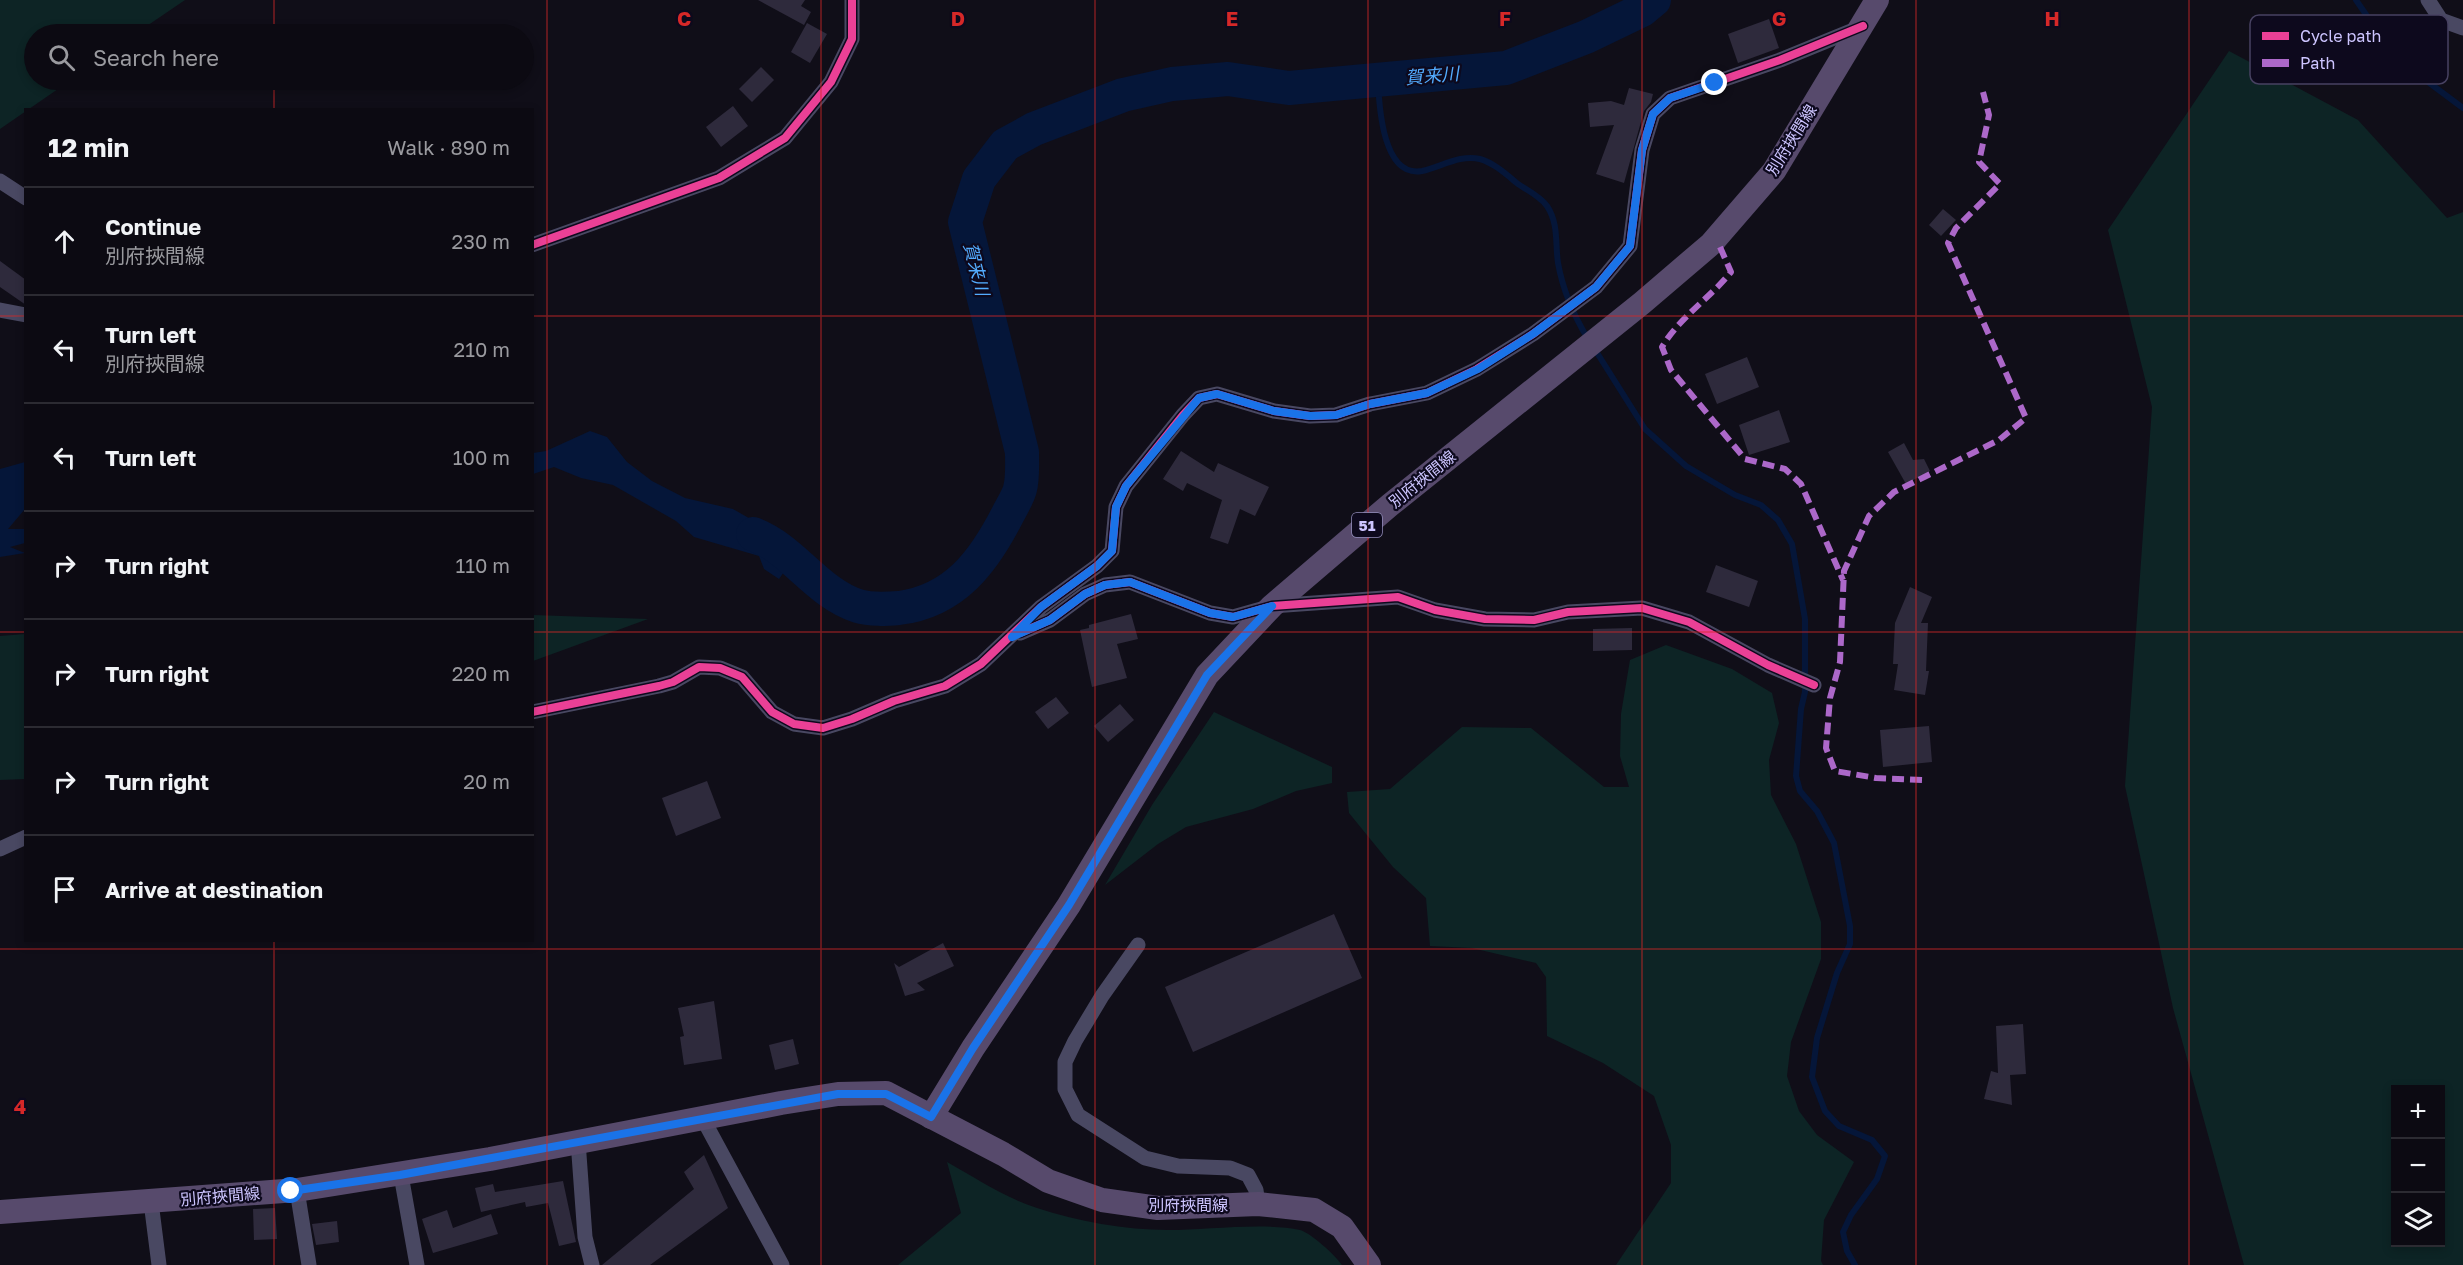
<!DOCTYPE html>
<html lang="en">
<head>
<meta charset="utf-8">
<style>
  body { margin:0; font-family:"Golos Text","Noto Sans JP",sans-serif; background:#1a1820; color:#f1f3f6 }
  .controls { position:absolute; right:18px; bottom:18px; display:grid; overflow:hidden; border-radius:0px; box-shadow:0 3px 9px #0003 }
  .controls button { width:54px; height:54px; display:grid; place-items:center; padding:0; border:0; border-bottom:2px solid #2c2b32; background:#0c0a12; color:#f1f3f6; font:30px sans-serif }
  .stop { position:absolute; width:18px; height:18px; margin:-14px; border:4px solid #1a73e8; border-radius:50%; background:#fff }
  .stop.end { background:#1a73e8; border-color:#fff; box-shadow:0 2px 6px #0008 }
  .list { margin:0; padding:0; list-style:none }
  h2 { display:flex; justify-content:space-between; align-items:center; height:78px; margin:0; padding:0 24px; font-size:26px }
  h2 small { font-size:20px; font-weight:400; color:#9a9a9f }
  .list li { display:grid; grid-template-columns:39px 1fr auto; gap:18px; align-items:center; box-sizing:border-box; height:108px; padding:0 24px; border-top:2px solid #2c2b32 }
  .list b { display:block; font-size:22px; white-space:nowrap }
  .list p { margin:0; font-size:20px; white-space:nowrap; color:#9a9a9f }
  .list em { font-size:20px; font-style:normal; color:#9a9a9f }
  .icon { flex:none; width:33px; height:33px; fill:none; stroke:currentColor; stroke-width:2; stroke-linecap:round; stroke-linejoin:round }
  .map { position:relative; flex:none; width:2463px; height:1265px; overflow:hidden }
  .search { position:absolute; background:#0c0a12; box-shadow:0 3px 9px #0003; left:24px; top:24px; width:510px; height:66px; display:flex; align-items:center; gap:15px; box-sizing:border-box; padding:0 21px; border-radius:33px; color:#9a9a9f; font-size:22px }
  .panel { position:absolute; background:#0c0a12; box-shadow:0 3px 9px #0003; left:24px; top:108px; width:510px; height:834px; border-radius:0px }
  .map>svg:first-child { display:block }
</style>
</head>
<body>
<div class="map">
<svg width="2463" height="1265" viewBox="0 0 2463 1265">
  <rect width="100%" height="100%" fill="#100e18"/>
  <g fill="#0d2425" fill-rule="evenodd">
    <polygon points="0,0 185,0 135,34 34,34 34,80 71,80 0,129"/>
    <path d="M2229,51l129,69 89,98 16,-6v1053h-219l-71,-257 -48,-222 27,-379 -44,-177zM2396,1090h44v152h-44z"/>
    <polygon points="533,615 648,619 533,661"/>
    <polygon points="25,634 25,779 0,780 0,636"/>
    <polygon points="1666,645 1732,669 1772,693 1779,723 1769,760 1771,795 1796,844 1821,922 1821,959 1791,1042 1787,1076 1799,1111 1817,1135 1854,1162 1824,1220 1821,1261 1823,1265 1616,1265 1671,1183 1671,1145 1654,1096 1603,1063 1547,1036 1546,977 1536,963 1472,948 1430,946 1426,898 1393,867 1349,813 1347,792 1390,789 1462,727 1531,728 1604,787 1629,787 1620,756 1621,714 1630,660"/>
    <polygon points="1214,712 1332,767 1332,783 1296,791 1253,809 1186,827 1158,844 1105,885 1152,805"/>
    <path d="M947,1162c29,16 58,36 90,46 40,13 88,22 131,22 37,0 97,-8 132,0 11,3 35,25 42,35h-444l63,-52z"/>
  </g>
  <g fill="#051639">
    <polygon points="590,431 607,437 627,462 652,481 685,498 733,509 782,537 798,552 779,579 764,569 759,556 694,537 676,521 613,485 581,478 554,467 533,474 533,453 546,451"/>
    <polygon points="25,462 25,509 8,529 25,529 25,543 10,547 25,553 0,557 0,469"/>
  </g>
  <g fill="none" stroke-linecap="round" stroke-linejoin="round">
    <g stroke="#051639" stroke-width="6">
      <polyline points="2356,0 2396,58 2463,108"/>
      <path d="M1378,80c1,27 5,98 44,91 19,-4 38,-17 58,-12 14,4 27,16 38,25 9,6 23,13 29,22 12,18 8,38 11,57 5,28 16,53 30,76"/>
      <polyline points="1594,348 1645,429 1686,466 1735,495 1761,505 1778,520 1792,544 1805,619 1805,692 1801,709 1796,776 1800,791 1817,811 1834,843 1850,926 1850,944 1837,973 1817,1038 1812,1077 1825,1111 1839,1126 1872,1140 1885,1156 1877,1179 1851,1215 1843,1232 1847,1251 1855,1265"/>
    </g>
    <path stroke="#051639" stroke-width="34" d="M753,534c40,15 64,59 105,72 13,4 28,3 41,2 56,-7 85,-47 109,-94 4,-8 10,-17 12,-25 3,-11 2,-25 2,-37l-57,-230 14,-43 26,-34 29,-16 89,-34 49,-11 56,-5 61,9 217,-20 80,-31 56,-27 12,-10"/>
  </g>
  <g fill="#2e2a3c">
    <polygon points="758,0 805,0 801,6 811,12 804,25"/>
    <polygon points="1769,19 1779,48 1738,63 1728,34"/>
    <polygon points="807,23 827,34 810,63 791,52"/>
    <polygon points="761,67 774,80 752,102 739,89"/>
    <polygon points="1629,88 1653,94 1651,102 1644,111 1624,183 1596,174 1614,125 1590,127 1588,103 1611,101 1624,105"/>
    <polygon points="733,106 748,126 721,147 706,127"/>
    <polygon points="1943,209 1956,220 1941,236 1929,225"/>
    <polygon points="0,261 26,280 26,305 0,287"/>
    <polygon points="1747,357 1759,387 1717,404 1705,374"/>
    <polygon points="1779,410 1790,442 1749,455 1739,425"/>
    <polygon points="1904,443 1913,460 1924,459 1930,471 1906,484 1888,452"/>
    <polygon points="1181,451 1214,472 1218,463 1269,487 1255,516 1240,509 1228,544 1210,538 1222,500 1187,483 1183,491 1163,479"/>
    <polygon points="1716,565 1758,581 1749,607 1706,592"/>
    <polygon points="1910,587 1932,597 1921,623 1928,623 1926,671 1929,671 1925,695 1894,690 1898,664 1893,664 1895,623"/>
    <polygon points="1131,614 1138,639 1117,644 1127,678 1092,687 1080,630 1089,628 1089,625"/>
    <polygon points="1632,628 1632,650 1593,651 1593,629"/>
    <polygon points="1056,697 1069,713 1048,729 1035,712"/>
    <polygon points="1120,704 1134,720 1108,742 1094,726"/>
    <polygon points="1929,726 1932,762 1883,767 1880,730"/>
    <polygon points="707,781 721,818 676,836 662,798"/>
    <polygon points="1334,914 1362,978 1193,1052 1165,987"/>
    <polygon points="943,943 954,966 917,983 925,990 905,996 894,963 899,967"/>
    <polygon points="714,1001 722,1059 684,1065 680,1037 684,1036 678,1008"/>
    <polygon points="2023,1024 2026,1074 2010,1075 2012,1105 1984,1099 1991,1071 1998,1073 1996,1026"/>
    <polygon points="793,1039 799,1064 775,1070 769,1045"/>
    <polygon points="704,1155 728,1208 650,1265 602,1265 694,1189 684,1172"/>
    <polygon points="563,1181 576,1242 559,1246 548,1203 526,1207 525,1202 481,1212 475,1188 493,1184 495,1192"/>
    <polygon points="275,1208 277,1239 254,1240 253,1209"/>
    <polygon points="447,1210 453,1228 491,1214 498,1234 433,1253 422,1219"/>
    <polygon points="337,1221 339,1242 316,1245 312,1224"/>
  </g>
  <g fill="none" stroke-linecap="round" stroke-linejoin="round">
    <g stroke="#494862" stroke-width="15">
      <polyline points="2428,0 2441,20 2463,28"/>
      <polyline points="0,181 26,198"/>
      <polyline points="532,245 719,178 785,138 831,82 852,39 852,0"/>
      <polyline points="0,310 26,315"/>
      <polyline points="1020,633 1050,620 1085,594 1105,585 1130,582 1210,613 1233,617 1272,606 1398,597 1435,610 1485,619 1534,620 1568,612 1642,608 1689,622 1768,665 1814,685"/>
      <polyline points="532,712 659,686 673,682 699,667 720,668 742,677 772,712 794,724 823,728 852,719 894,701 945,686 981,664 1041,607 1097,566 1112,551 1116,507 1126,486 1183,415 1199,398 1217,394 1274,411 1310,416 1336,415 1370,404 1427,393 1477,369 1533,334 1596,287 1630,246 1642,150 1653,114 1670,98 1780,60 1861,27"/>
      <polyline points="0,849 26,837"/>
      <polyline points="1138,945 1102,996 1075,1041 1065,1062 1065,1089 1078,1115 1145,1158 1178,1166 1230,1168 1248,1175 1256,1190 1258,1204"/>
      <polyline points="703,1119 782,1265"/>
      <polyline points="578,1141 585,1237 592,1265"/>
      <polyline points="401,1175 417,1265"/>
      <polyline points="297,1190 309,1265"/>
      <polyline points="151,1202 159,1265"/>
    </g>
    <g stroke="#574a6c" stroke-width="24">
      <polyline points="931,1117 973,1048 1069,905 1207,675 1272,606 1390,505 1642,303 1711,244 1774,171 1877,0"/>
      <polyline points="0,1212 297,1190 490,1159 781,1103 838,1094 886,1093 1003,1154 1048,1181 1102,1200 1158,1208 1258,1204 1314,1210 1342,1227 1369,1265"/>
    </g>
    <g stroke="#ac68c9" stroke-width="6" stroke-dasharray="12 6" stroke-linecap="butt">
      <path d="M1720,247l11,25c-21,26 -52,46 -69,75l9,23 74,89 40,10 16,15 42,96"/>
      <polyline points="1922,780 1876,778 1835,771 1826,748 1830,698 1840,662 1844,571 1869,516 1894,492 1999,440 2026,418 1948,243 1956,228 2000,184 1979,162 1989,115 1983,92"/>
    </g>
    <defs>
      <g id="cycleway">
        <polyline points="532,245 719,178 785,138 831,82 852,39 852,0"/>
        <polyline points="1020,633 1050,620 1085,594 1105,585 1130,582 1210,613 1233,617 1272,606 1398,597 1435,610 1485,619 1534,620 1568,612 1642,608 1689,622 1768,665 1814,685"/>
        <polyline points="532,712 659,686 673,682 699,667 720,668 742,677 772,712 794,724 823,728 852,719 894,701 945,686 981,664 1041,607 1097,566 1112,551 1116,507 1126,486 1183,415 1199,398 1217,394 1274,411 1310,416 1336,415 1370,404 1427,393 1477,369 1533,334 1596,287 1630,246 1642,150 1653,114 1670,98 1780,60 1863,26"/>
      </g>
    </defs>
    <use href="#cycleway" stroke="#0d091d" stroke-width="11"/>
    <use href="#cycleway" stroke="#ea4096" stroke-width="8"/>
  </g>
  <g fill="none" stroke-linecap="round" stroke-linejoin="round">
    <polyline stroke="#1a73e8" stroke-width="8" points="291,1191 400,1175 838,1094 886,1094 931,1117 973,1048 1069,905 1207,675 1272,606 1233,617 1210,613 1130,582 1105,585 1085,594 1050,620 1012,637 1041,607 1097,566 1112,551 1116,507 1126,486 1199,398 1217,394 1274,411 1310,416 1336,415 1370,404 1427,393 1478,369 1533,334 1596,287 1630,246 1642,150 1653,114 1670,98 1715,83"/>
  </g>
  <path fill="none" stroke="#d62828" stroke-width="1.5" stroke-opacity="0.55" d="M274,0v34M547,0v1265M821,0v1265M1095,0v1265M1368,0v1265M1642,0v1265M1916,0v1265M2189,0v1265M274,80v30M0,316h26M532,316h1931M0,632h26M532,632h1931M274,940v325M0,949h2463"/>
  <g text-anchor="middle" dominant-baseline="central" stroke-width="4.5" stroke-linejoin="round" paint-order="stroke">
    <rect fill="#0d091d" stroke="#938dbb" stroke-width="1.5" x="1352" y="513" width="30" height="24" rx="4.5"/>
    <g font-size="15" font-weight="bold" fill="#cdc5ff">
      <text x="1367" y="525">51</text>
    </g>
    <g font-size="16" fill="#cdc5ff" stroke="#0d091d">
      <text transform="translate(1791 140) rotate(-58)">別府挾間線</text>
      <text transform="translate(1422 479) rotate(-39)">別府挾間線</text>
      <text transform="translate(220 1196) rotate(-5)">別府挾間線</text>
      <text x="1188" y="1205">別府挾間線</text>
    </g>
    <g font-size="18" font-style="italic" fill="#53acff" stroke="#0d091d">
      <text transform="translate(1432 75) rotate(-5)">賀来川</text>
      <text transform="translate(977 269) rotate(76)">賀来川</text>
    </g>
  </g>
  <rect x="2250" y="15" width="198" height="69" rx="9" fill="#0d091d" stroke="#474161" stroke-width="1.5"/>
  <rect x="2262" y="32" width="27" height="8" fill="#ea4096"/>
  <rect x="2262" y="59" width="27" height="8" fill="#ac68c9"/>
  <g font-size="16" fill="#cdc5ff">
    <text x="2300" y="42">Cycle path</text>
    <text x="2300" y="69">Path</text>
  </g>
  <g font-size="20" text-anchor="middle" font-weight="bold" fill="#d62828" stroke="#0d091d" stroke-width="4.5" stroke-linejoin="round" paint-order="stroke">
    <text x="684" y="26">C</text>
    <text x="958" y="26">D</text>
    <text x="1232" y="26">E</text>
    <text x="1505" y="26">F</text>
    <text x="1779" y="26">G</text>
    <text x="2052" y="26">H</text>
    <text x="20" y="1114">4</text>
  </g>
</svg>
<div class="controls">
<button>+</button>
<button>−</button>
<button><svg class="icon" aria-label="layers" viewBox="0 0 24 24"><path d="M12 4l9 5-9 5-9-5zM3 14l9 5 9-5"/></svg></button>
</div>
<div class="stop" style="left:291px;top:1191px"></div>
<div class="stop end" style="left:1715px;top:83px"></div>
<div class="search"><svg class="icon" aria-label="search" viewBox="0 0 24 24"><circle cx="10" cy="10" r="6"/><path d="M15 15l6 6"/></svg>Search here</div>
<section class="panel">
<h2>12 min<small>Walk · 890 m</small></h2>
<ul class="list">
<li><svg class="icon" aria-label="ahead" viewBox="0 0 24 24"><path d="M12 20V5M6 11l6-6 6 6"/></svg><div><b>Continue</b><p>別府挾間線</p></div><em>230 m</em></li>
<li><svg class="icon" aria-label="left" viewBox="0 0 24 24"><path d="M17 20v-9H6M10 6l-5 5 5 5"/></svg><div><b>Turn left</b><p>別府挾間線</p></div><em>210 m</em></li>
<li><svg class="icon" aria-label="left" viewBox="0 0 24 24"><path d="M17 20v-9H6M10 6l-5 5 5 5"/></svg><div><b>Turn left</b></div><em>100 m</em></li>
<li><svg class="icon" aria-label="right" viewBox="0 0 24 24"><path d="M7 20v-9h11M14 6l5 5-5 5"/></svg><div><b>Turn right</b></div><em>110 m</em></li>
<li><svg class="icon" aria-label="right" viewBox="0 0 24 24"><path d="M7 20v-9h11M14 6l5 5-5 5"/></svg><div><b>Turn right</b></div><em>220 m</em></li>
<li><svg class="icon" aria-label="right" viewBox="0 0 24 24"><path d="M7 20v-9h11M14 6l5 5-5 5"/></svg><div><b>Turn right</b></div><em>20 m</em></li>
<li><svg class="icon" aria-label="arrive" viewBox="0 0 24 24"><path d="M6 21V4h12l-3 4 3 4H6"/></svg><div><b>Arrive at destination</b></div></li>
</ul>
</section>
</div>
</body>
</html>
